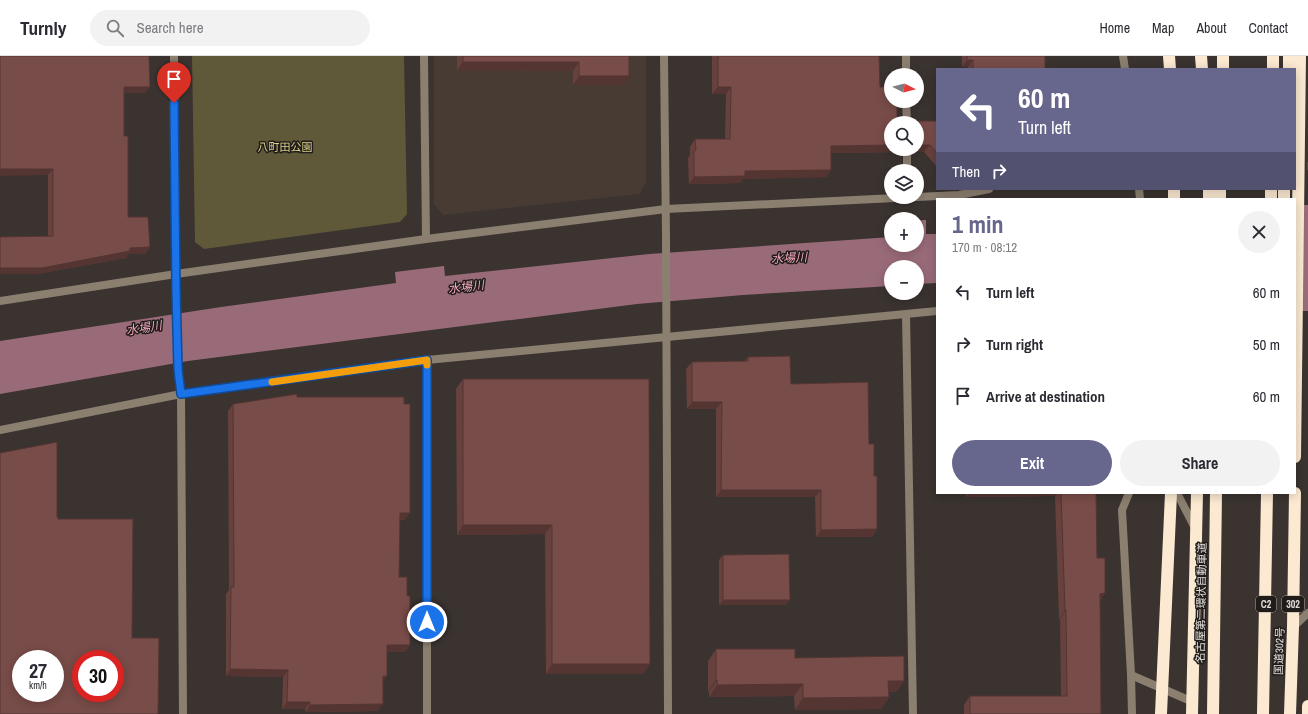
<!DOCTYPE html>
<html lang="en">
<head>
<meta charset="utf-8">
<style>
	:root { --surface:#fff; --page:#f2f2f3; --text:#2b2b33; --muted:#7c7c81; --line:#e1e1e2; --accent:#67668d }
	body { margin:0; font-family:"Archivo Narrow","Noto Sans JP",sans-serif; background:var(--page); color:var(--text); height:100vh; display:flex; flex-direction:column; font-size:15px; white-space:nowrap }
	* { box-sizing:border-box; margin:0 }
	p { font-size:13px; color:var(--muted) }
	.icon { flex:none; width:22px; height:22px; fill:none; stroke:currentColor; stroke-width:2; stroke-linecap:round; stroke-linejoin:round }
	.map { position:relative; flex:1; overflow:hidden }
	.details { position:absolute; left:936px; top:142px; width:360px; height:296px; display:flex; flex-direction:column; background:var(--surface); border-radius:0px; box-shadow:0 2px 10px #0003 }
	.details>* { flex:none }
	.top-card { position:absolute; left:936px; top:12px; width:360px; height:122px; border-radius:0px; box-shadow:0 2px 10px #0003; background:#67668d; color:#fff; overflow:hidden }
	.needle { width:26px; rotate:96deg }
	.tools { position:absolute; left:884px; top:12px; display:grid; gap:8px }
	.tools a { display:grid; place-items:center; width:40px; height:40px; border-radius:50%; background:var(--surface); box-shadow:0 2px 10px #0003; font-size:20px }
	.speed { position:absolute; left:12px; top:594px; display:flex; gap:8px; font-size:20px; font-weight:700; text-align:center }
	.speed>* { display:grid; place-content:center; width:52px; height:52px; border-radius:50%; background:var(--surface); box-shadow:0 2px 10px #0003; line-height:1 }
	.speed small { font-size:10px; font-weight:400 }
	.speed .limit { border:6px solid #d22; background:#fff; color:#111 }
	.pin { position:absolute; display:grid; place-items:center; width:34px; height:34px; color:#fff; margin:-41px -17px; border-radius:50% 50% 50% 0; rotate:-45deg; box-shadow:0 0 4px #0007 }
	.pin .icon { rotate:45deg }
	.me { position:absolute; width:44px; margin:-22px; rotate:0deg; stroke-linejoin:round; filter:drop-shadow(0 0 3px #0008) }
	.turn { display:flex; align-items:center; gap:14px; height:84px; padding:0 16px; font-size:18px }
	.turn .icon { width:52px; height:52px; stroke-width:2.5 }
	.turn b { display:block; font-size:28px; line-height:34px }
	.then { display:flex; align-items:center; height:38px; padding:0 16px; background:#0003; gap:8px; font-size:15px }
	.round { display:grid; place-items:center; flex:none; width:42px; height:42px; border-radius:21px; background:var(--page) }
	.summary { display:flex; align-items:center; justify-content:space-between; height:68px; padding:0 16px }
	h1 { font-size:24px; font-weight:800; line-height:30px; color:var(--accent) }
	.action { display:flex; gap:8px; margin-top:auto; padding:8px 16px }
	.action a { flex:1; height:46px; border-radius:24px; background:var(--accent); color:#fff; font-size:16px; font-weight:800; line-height:46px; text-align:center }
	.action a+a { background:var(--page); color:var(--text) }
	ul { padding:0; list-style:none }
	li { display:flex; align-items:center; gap:12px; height:52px; padding:0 16px }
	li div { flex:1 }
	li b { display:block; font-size:15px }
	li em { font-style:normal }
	header { display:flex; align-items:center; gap:24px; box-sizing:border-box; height:56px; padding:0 20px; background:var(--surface); border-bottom:1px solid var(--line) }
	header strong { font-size:19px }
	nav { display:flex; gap:22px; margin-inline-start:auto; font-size:14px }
	.search { width:280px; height:36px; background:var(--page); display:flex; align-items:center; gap:10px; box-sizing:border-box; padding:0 14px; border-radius:22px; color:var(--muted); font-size:15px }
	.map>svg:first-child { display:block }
	.built { fill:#483b34 }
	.green { fill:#5f593a }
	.water { fill:#996b78 }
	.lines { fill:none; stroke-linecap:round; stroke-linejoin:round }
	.street-tunnel { stroke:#534d4a; stroke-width:8; stroke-dasharray:8 4; stroke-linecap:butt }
	.street { stroke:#8b7f70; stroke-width:8 }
	.highway { stroke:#fbe9d1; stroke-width:12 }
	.wall { fill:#67413e }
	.shaded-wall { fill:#543532 }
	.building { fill:#784c48; stroke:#543532; fill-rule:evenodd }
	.route-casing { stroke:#114b97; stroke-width:10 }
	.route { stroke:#1a73e8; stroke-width:7 }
	.slow { stroke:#f59e0b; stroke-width:7 }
	.labels { text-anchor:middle; stroke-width:3; stroke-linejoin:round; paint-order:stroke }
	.shield { fill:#1f1c1a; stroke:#a8a4a1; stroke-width:1 }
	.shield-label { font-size:10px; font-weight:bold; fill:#e2dedb }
	.park-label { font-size:11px; fill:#dbcf89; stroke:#1f1c1a }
	.street-label { font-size:11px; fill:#e2dedb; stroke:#1f1c1a }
	.water-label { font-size:12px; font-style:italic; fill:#f3a8be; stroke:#1f1c1a }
</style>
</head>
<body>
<header>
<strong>Turnly</strong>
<div class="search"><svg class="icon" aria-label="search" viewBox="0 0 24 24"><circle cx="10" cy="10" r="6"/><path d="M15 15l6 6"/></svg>Search here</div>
<nav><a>Home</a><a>Map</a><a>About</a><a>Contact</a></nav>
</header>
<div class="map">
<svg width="1308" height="658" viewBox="0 0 1308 658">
	<rect width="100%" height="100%" fill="#3a3330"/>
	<path class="built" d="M 434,0 L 646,0 L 646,126 L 640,138 L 443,159 L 434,148 Z"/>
	<path class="green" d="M 192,0 L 404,0 L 407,158 L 400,166 L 204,193 L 195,186 Z"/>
	<g class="water">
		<rect x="1295" y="149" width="13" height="106"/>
		<path d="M 924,164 L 926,164 L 926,178 L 937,178 L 937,227 L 917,228 L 917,211 L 891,211 L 891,230 L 743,239 L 637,248 L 188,305 L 0,338 L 0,285 L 221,251 L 396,227 L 395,216 L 444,210 L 445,220 L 649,198 L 891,181 L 891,189 L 917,189 L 917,165 Z"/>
	</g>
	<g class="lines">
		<path class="street-tunnel" d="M 1295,110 L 1308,110"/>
		<g class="street">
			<path d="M 174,0 L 176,234 L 178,313 L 181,338 L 183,658"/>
			<path d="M 424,0 L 426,183"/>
			<path d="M 664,0 L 666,180 L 668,658"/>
			<path d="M 906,0 L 906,19"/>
			<path d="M 1123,0 L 1125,13"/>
			<path d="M 906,45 L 907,67"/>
			<path d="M 907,93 L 907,115"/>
			<path d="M 1139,133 L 1140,143"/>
			<path d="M 917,141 L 959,139 L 989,133"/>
			<path d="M 0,245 L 176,218 L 426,183 L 666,153 L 916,141"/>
			<path d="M 906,258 L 913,658"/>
			<path d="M 427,304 L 427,658"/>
			<path d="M 0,374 L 181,338 L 427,304 L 937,255"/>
			<path d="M 1129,437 L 1122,454 L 1131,619 L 1193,646"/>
			<path d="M 1177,437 L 1195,472"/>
			<path d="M 1293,571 L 1308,557"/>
			<path d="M 1131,619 L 1132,658"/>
		</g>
		<g class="highway">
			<path d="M 1169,0 L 1170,13"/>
			<path d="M 1201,0 L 1202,13"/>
			<path d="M 1223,13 L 1223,0"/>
			<path d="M 1273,13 L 1273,0"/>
			<path d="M 1289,13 L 1289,0"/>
			<path d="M 1174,133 L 1174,143"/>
			<path d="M 1209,133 L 1209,143"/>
			<path d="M 1220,143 L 1220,133"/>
			<path d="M 1271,143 L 1271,133"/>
			<path d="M 1284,143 L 1284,133"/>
			<path d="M 1295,401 L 1300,0"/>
			<path d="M 1161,658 L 1171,437"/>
			<path d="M 1192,658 L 1197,437"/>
			<path d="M 1213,658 L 1216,437"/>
			<path d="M 1263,658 L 1267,437"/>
			<path d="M 1290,658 L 1293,571 L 1295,437"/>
			<path d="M 1308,658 L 1308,650"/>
		</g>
	</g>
	<g class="wall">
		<path d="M 0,0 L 150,31 L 145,37 L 124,37 L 124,80 L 128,161 L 150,191 L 145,198 L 128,198 L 126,202 L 37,218 L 48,180 L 48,119 Z"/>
		<path d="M 457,0 L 629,0 L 629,20 L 623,29 L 573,29 L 573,15 L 457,14 Z"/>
		<path d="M 712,0 L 879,0 L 880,31 L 897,65 L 937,65 L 937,111 L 924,96 L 912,96 L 912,93 L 917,93 L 917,67 L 891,93 L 904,93 L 902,96 L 831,97 L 831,114 L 826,121 L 743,123 L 740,127 L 689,128 L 688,102 L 690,99 L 690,91 L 695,83 L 725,83 L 726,38 L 712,38 Z"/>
		<path d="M 962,0 L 1045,0 L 1045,12 L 1054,13 L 968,13 L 968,11 L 962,11 Z"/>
		<path d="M 748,301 L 791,328 L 869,388 L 874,420 L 877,473 L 872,481 L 816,481 L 815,441 L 716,441 L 716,353 L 687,353 L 686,313 L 692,306 L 745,305 Z"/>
		<path d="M 463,323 L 650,608 L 643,618 L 546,618 L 545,478 L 457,479 L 456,333 Z"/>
		<path d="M 297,341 L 405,464 L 400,464 L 399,521 L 407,540 L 410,589 L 405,596 L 387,596 L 378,655 L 306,656 L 305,653 L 282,653 L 283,621 L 226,620 L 226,538 L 229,534 L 228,355 L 233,348 Z"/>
		<path d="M 966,437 L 1096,437 L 1097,502 L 1105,537 L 1100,545 L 1101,658 L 964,658 L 964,649 L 970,640 L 1061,640 L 1060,563 L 1059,563 L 1055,440 L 966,441 Z"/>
		<path d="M 723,499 L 786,549 L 719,549 L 719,504 Z"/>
		<path d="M 716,593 L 795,602 L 904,625 L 896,636 L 889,636 L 889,641 L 881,653 L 795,654 L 794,640 L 709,641 L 709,636 L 708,636 L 708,605 Z"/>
	</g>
	<g class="shaded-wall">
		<path d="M 967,4 L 973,4 L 968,11 L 962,11 Z"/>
		<path d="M 463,6 L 579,6 L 573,15 L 457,14 Z"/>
		<path d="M 579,20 L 629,20 L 623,29 L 573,29 Z"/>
		<path d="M 124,31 L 150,31 L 145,37 L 119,37 Z"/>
		<path d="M 718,31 L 731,31 L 726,38 L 712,38 Z"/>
		<path d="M 891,89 L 891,93 L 904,93 L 902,96 L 826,97 L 831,90 Z"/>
		<path d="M 918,89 L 930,89 L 924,96 L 912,96 L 915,93 L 917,93 L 917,90 Z"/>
		<path d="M 0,113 L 53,113 L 48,119 L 0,120 Z"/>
		<path d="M 831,114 L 826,121 L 743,123 L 740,127 L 689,128 L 694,121 L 745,115 Z"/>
		<path d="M 150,191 L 145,198 L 128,198 L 126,202 L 37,218 L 0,218 L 0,212 L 130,192 Z"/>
		<path d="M 692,346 L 722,346 L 716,353 L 687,353 Z"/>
		<path d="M 721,434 L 821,434 L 815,441 L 716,441 Z"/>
		<path d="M 969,437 L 1057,437 L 1055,440 L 966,441 Z"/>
		<path d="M 400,457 L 410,457 L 405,464 L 395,464 Z"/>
		<path d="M 463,469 L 552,469 L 545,478 L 457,479 Z"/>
		<path d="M 877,473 L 872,481 L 816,481 L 821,474 Z"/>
		<path d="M 1105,537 L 1099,546 L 1100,538 Z"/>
		<path d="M 723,544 L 790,544 L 786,549 L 719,549 Z"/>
		<path d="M 1065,554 L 1066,554 L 1060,563 L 1059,563 Z"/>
		<path d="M 387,589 L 410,589 L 405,596 L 382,596 Z"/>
		<path d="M 552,608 L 650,608 L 643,618 L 546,618 Z"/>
		<path d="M 230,613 L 288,614 L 283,621 L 226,620 Z"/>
		<path d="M 383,620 L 387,620 L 382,627 Z"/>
		<path d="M 716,624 L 717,624 L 709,636 L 708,636 Z"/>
		<path d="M 888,625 L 904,625 L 896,636 L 880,636 Z"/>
		<path d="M 803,628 L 794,640 L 709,641 L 717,629 Z"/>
		<path d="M 889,641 L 881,653 L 795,654 L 803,642 Z"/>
		<path d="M 287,646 L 310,646 L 305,653 L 282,653 Z"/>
		<path d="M 383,648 L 378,655 L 306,656 L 310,649 Z"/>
	</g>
	<g class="building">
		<path d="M 0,0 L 149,0 L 150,31 L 124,31 L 124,80 L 128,80 L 128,161 L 148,161 L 150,191 L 130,192 L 130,195 L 42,212 L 0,212 L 0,181 L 53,180 L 53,113 L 0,113 Z"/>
		<path d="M 463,0 L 629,0 L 629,20 L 579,20 L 579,6 L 463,6 Z"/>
		<path d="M 718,0 L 879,0 L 880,31 L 891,31 L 891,45 L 897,45 L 897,65 L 937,65 L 937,97 L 930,89 L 918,89 L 917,83 L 917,67 L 891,67 L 891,89 L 831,90 L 831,114 L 745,115 L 745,120 L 694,121 L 694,95 L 696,94 L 695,83 L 730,83 L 731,31 L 718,31 Z"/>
		<path d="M 967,0 L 1045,0 L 1045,12 L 1054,12 L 1054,13 L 973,13 L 973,4 L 967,4 Z"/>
		<path d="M 790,300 L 791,328 L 868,326 L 869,388 L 874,388 L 874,420 L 877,420 L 877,473 L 821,474 L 821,434 L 721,434 L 722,346 L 692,346 L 692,306 L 748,305 L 748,301 Z"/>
		<path d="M 463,323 L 649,323 L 650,608 L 552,608 L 552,469 L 463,469 Z"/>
		<path d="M 297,338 L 297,341 L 404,341 L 404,348 L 410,348 L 410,457 L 400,457 L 399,521 L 407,521 L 407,540 L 410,540 L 410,589 L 387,589 L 387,620 L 383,620 L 383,648 L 310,649 L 310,646 L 287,646 L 288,614 L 230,613 L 231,531 L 234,531 L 233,348 Z"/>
		<path d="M 57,386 L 57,461 L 58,461 L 58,463 L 133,463 L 132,582 L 159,582 L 158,658 L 0,658 L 0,397 ZM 21,603 L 55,603 L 55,637 L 21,637 ZM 81,603 L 115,603 L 115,637 L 81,637 Z"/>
		<path d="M 1061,437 L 1096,437 L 1097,502 L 1105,502 L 1105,537 L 1100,538 L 1101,658 L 970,658 L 970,640 L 1067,640 L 1066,554 L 1065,554 Z"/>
		<path d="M 789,498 L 790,544 L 723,544 L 723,499 Z"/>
		<path d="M 716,593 L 795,593 L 795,602 L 904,600 L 904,625 L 888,625 L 889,641 L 803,642 L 803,628 L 717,629 L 717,624 L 716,624 Z"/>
	</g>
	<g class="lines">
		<g class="route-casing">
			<path id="route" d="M 174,47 L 176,234 L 178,313 L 181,338 L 427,304 L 427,566"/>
		</g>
		<use href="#route" class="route"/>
		<path class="slow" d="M 272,326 L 427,304 L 427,309"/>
	</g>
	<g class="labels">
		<g class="shield">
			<rect x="1256" y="540" width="20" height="16" rx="3"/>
			<rect x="1282" y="540" width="22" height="16" rx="3"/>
		</g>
		<g class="shield-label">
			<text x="1266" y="552">C2</text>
			<text x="1293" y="552">302</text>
		</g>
		<g class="park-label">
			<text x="285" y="95">八町田公園</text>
		</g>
		<g class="street-label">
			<text transform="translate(1201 547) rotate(-89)" y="4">名古屋第二環状自動車道</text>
			<text transform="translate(1279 595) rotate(-88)" y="4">国道302号</text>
		</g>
		<g class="water-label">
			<text transform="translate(789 202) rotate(-3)" y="4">水場川</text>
			<text transform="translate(466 231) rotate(-7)" y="4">水場川</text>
			<text transform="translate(144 272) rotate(-9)" y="4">水場川</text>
		</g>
	</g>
</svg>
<div class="tools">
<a><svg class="needle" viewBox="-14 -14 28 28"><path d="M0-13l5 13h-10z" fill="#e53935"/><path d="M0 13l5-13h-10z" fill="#7c7c81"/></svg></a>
<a><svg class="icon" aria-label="search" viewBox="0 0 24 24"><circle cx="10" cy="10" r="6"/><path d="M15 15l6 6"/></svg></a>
<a><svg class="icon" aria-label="layers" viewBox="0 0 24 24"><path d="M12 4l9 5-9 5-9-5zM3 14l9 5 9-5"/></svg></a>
<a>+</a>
<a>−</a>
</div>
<div class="speed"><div>27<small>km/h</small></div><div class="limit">30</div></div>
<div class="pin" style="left:174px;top:47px;background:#d93025"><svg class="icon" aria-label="arrive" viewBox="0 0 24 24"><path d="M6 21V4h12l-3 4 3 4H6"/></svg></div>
<svg class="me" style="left:427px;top:566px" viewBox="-20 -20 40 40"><circle r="17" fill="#1a73e8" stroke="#fff" stroke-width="3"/><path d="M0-11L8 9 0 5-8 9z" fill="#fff"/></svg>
<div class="top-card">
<div class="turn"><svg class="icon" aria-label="left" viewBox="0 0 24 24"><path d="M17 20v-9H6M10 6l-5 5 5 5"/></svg><div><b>60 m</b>Turn left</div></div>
<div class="then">Then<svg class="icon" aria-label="right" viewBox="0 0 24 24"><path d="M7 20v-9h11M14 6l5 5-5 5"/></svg></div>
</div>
<section class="details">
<div class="summary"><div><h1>1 min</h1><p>170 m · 08:12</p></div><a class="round"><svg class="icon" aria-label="close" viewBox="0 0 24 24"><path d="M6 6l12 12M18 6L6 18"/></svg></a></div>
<ul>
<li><svg class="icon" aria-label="left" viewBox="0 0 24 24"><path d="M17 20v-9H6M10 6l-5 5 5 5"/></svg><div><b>Turn left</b></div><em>60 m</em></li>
<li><svg class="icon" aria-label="right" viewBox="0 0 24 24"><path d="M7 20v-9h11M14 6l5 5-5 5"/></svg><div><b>Turn right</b></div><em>50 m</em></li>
<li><svg class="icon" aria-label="arrive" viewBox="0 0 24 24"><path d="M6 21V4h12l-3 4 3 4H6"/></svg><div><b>Arrive at destination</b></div><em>60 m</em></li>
</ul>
<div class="action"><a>Exit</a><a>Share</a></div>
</section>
</div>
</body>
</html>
